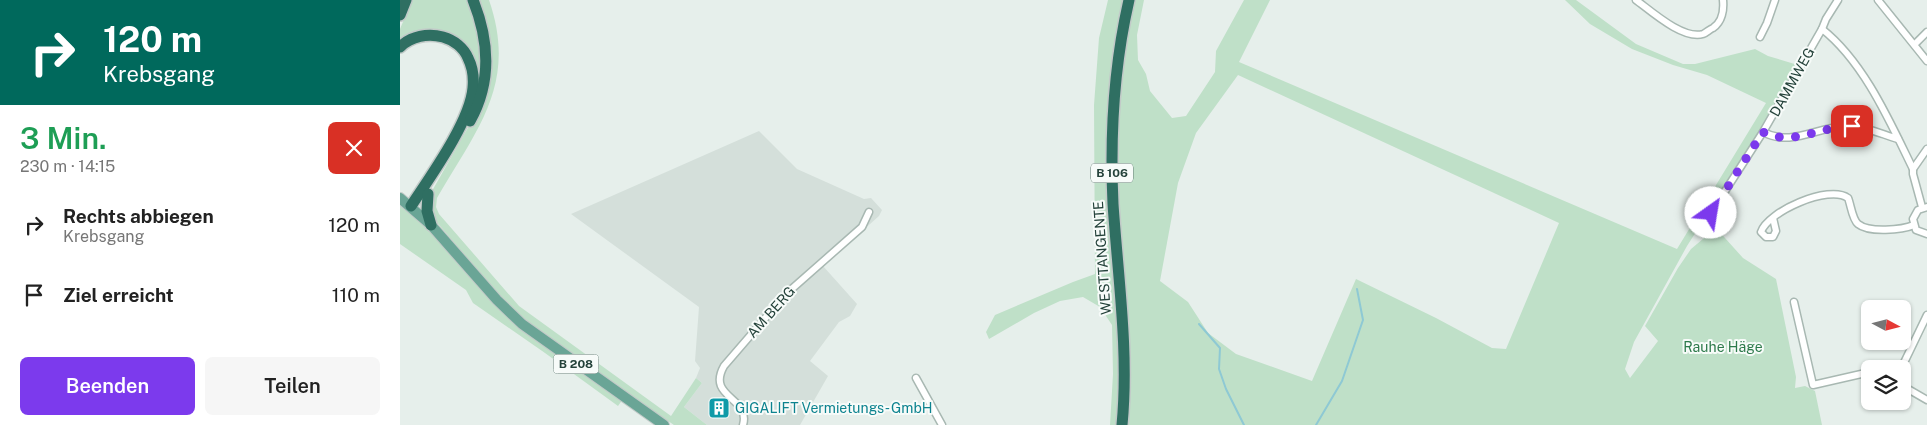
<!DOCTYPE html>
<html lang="de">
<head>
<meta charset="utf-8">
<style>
	:root { --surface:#fff; --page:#f6f6f6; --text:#222; --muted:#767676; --accent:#7c3aed }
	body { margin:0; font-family:"Public Sans",sans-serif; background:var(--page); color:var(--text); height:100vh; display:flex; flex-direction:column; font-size:19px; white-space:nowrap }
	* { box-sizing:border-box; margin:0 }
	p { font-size:16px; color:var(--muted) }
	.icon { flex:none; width:28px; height:28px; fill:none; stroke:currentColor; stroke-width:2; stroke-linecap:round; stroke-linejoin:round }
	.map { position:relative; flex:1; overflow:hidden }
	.details { display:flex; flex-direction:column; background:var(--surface); width:400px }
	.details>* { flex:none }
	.hud { background:#00695c; color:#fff; overflow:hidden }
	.needle { width:32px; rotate:97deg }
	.controls { position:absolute; left:1461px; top:300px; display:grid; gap:10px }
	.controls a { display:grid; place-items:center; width:50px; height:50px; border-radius:8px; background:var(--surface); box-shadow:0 1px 4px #0004; font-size:25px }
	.pin { position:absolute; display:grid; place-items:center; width:42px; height:42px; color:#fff; margin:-21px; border-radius:10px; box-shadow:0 2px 8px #0006 }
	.me { position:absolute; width:55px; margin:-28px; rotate:32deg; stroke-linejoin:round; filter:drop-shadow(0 0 4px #0008) }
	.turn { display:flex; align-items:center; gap:18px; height:105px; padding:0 20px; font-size:22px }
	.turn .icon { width:65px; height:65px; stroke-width:2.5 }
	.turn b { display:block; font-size:35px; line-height:42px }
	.round { display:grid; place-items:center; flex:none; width:52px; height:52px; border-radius:8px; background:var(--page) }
	.overview { display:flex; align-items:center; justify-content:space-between; height:85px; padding:0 20px }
	h1 { font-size:30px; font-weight:600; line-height:38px; color:#1e9e55 }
	.button { display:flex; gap:10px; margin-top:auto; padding:10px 20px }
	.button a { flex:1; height:58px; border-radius:8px; background:var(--accent); color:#fff; font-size:20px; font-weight:600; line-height:58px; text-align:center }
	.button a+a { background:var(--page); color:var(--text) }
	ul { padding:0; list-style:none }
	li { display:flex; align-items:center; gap:15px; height:70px; padding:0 20px }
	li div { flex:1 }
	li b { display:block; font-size:19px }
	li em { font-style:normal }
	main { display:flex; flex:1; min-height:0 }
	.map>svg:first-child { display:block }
	.built { fill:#d4dfda }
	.green { fill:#bfe0c8; fill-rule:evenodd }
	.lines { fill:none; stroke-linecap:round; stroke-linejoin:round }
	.stream { stroke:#8ec9d4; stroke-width:2 }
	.street-casing { stroke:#a8b8b2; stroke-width:9 }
	.primary-casing { stroke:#c2cac8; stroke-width:12 }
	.highway-casing { stroke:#c2cac8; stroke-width:14 }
	.street { stroke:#fff; stroke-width:6 }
	.primary { stroke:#6aa596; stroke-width:10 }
	.highway { stroke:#2f6f62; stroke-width:11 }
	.route { stroke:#7c3aed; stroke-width:9; stroke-dasharray:0 16.2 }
	.labels { text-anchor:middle; stroke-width:4; stroke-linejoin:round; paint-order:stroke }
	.shield { fill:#f7fbf9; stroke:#637a73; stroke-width:1 }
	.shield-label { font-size:12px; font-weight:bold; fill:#24423a }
	.street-label { font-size:14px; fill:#24423a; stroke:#f7fbf9 }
	.park-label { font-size:14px; fill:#2d7a4b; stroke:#f7fbf9 }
	.culture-label { font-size:14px; fill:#0d838f; stroke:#f7fbf9; text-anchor:start }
</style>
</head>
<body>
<main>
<section class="details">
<div class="hud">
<div class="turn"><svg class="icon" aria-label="right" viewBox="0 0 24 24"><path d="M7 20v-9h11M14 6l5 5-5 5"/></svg><div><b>120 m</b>Krebsgang</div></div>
</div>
<div class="overview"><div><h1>3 Min.</h1><p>230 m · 14:15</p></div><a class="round" style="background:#d93025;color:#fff"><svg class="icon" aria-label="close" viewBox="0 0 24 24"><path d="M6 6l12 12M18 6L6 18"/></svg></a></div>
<ul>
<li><svg class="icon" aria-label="right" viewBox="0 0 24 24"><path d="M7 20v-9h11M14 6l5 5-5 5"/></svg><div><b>Rechts abbiegen</b><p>Krebsgang</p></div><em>120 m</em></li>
<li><svg class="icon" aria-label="arrive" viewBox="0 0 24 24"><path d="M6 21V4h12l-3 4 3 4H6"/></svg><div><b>Ziel erreicht</b></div><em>110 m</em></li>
</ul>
<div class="button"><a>Beenden</a><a>Teilen</a></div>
</section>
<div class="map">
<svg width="1527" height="425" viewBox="0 0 1527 425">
	<rect width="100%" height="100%" fill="#e6efeb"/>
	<path class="built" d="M 359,131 L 397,169 L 464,199 L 471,198 L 482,210 L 479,216 L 423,266 L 457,304 L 450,316 L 439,322 L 410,361 L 428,376 L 400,425 L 307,425 L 284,407 L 302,383 L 296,378 L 300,368 L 295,361 L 299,307 L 171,214 Z"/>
	<g class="green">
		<path d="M 12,0 L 70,0 L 81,31 L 81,87 L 76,74 L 43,34 L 0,44 L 0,29 Z"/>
		<path d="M 76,0 L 89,0 C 118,84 77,129 37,198 L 36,207 L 39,214 L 119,306 L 271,416 L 296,378 L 302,383 L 284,407 L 307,425 L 274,425 L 148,339 L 117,314 L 93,289 L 30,214 L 32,191 L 70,124 L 84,93 Z"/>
		<path d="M 708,0 L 726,0 L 712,85 L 720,354 L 717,425 L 710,425 L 713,374 L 712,325 L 700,307 L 683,297 L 660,301 L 634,313 L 589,339 L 586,332 L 595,315 L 673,282 L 695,274 L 694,105 L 699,38 Z"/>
		<path d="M 729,0 L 744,0 L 737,35 L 738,60 L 746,74 L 750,91 L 772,118 L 786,116 L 815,72 L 816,51 L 844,0 L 870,0 L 839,62 L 1277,249 L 1366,103 L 1307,75 L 1273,65 L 1232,49 L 1190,24 L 1165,0 L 1176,0 L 1236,44 L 1283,64 L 1295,64 L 1355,49 L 1368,56 L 1398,65 L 1362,128 L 1287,246 L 1234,342 L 1225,369 L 1230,378 L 1258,341 L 1245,326 L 1278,268 L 1291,249 L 1316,228 L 1343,258 L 1376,279 L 1396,377 L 1395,388 L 1405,386 L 1415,391 L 1422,425 L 722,425 L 713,203 L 720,56 ZM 838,75 L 1159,223 L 1106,349 L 1092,348 L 1036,318 L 956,279 L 912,381 L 836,354 L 808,333 L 788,302 L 760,281 L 778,183 L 796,133 Z"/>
		<path d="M 0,204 L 37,237 L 84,288 L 223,399 L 218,406 L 145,353 L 73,303 L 66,290 L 0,244 Z"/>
	</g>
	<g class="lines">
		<g class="stream">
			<path d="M 799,324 L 820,348 L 819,369 L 826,389 L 844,425"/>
			<path d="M 916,425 L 942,381 L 963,320 L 957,289"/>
		</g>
		<g class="street-casing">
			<g id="street">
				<path d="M 1236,0 C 1251,11 1283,40 1303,34 C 1306,33 1310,29 1313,28 C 1322,22 1324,10 1323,0"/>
				<path d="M 1478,0 L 1527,61"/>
				<path d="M 1422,29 C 1464,62 1490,122 1513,169 L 1513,174 L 1522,207"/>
				<path d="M 1360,37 L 1367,23 L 1375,0"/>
				<path d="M 1515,44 L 1527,32"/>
				<path d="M 1363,132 C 1391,147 1417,127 1446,126 C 1464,126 1481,134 1498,139"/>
				<path d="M 1513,169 L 1527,149"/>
				<path d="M 1527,207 L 1518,210 L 1513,219 L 1516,230 L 1527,234"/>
				<path d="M 1311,213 L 1363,132 L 1422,29 L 1426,19 L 1438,0"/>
				<path d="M 1373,218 L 1376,231 L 1373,237 L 1366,237 L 1361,232 C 1367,212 1429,184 1448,198 C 1451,205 1452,219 1458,224 C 1469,233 1502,230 1514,225"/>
				<path d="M 1394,302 L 1413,385 L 1470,372"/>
				<path d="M 1501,369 L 1527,315"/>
				<path d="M 516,378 L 542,425"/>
				<path d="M 1502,380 L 1508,389 L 1527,400"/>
				<path d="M 343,425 C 351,397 306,398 324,366 L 386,294 L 462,227 L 469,212"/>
			</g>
		</g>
		<g class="primary-casing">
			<path id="primary" d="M 0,198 L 31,225 L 97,300 L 122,324 L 264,425"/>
		</g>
		<g class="highway-casing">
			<g id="highway">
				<path d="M 0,15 L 6,0"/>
				<path d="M 0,47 C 11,36 28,33 43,37 C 54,40 64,48 68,58 C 73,68 74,78 73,88 C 70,122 30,177 11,206"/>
				<path d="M 70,121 C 92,82 89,40 73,0"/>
				<path d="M 28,194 L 27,211 L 31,225"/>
				<path d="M 722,425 C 729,352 718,278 713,204 C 710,138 714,65 729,0"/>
			</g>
		</g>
		<use href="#street" class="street"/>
		<use href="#primary" class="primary"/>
		<use href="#highway" class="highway"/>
	</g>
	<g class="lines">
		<path class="route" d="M 1311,213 L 1363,132 C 1391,147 1422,126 1452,126"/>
	</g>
	<defs>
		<g id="building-square" transform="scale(1.125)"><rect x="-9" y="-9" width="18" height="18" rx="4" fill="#0f9aa8" stroke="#f7fbf9"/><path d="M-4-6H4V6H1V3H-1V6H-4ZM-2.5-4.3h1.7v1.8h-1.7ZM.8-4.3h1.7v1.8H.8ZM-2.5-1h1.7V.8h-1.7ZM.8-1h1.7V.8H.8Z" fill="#fff"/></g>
	</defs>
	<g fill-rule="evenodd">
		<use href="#building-square" x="319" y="408"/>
	</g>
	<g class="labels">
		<g class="shield">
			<rect x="691" y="163.5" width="42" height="19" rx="4"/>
			<rect x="153.5" y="354.5" width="45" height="19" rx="4"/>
		</g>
		<g class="shield-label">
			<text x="712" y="177">B 106</text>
			<text x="176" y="368">B 208</text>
		</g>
		<g class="street-label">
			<text transform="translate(1392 82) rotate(-61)" y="5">DAMMWEG</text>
			<text transform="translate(702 258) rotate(-94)" y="5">WESTTANGENTE</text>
			<text transform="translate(371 312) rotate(-48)" y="5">AM BERG</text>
		</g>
		<g class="park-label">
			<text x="1323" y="352">Rauhe Häge</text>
		</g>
		<g class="culture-label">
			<text x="335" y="413">GIGALIFT Vermietungs- GmbH</text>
		</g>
	</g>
</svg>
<div class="controls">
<a><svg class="needle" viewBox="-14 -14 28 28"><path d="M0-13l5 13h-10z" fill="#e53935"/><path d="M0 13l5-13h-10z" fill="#767676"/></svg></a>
<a><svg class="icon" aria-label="layers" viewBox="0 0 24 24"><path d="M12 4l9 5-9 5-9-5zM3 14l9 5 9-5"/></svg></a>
</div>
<div class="pin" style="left:1452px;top:126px;background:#d93025"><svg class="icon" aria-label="arrive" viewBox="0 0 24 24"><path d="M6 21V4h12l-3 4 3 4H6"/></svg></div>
<svg class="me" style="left:1311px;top:213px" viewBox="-20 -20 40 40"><circle r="19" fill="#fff"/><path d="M0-13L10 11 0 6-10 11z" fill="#7c3aed"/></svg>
</div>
</main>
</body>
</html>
